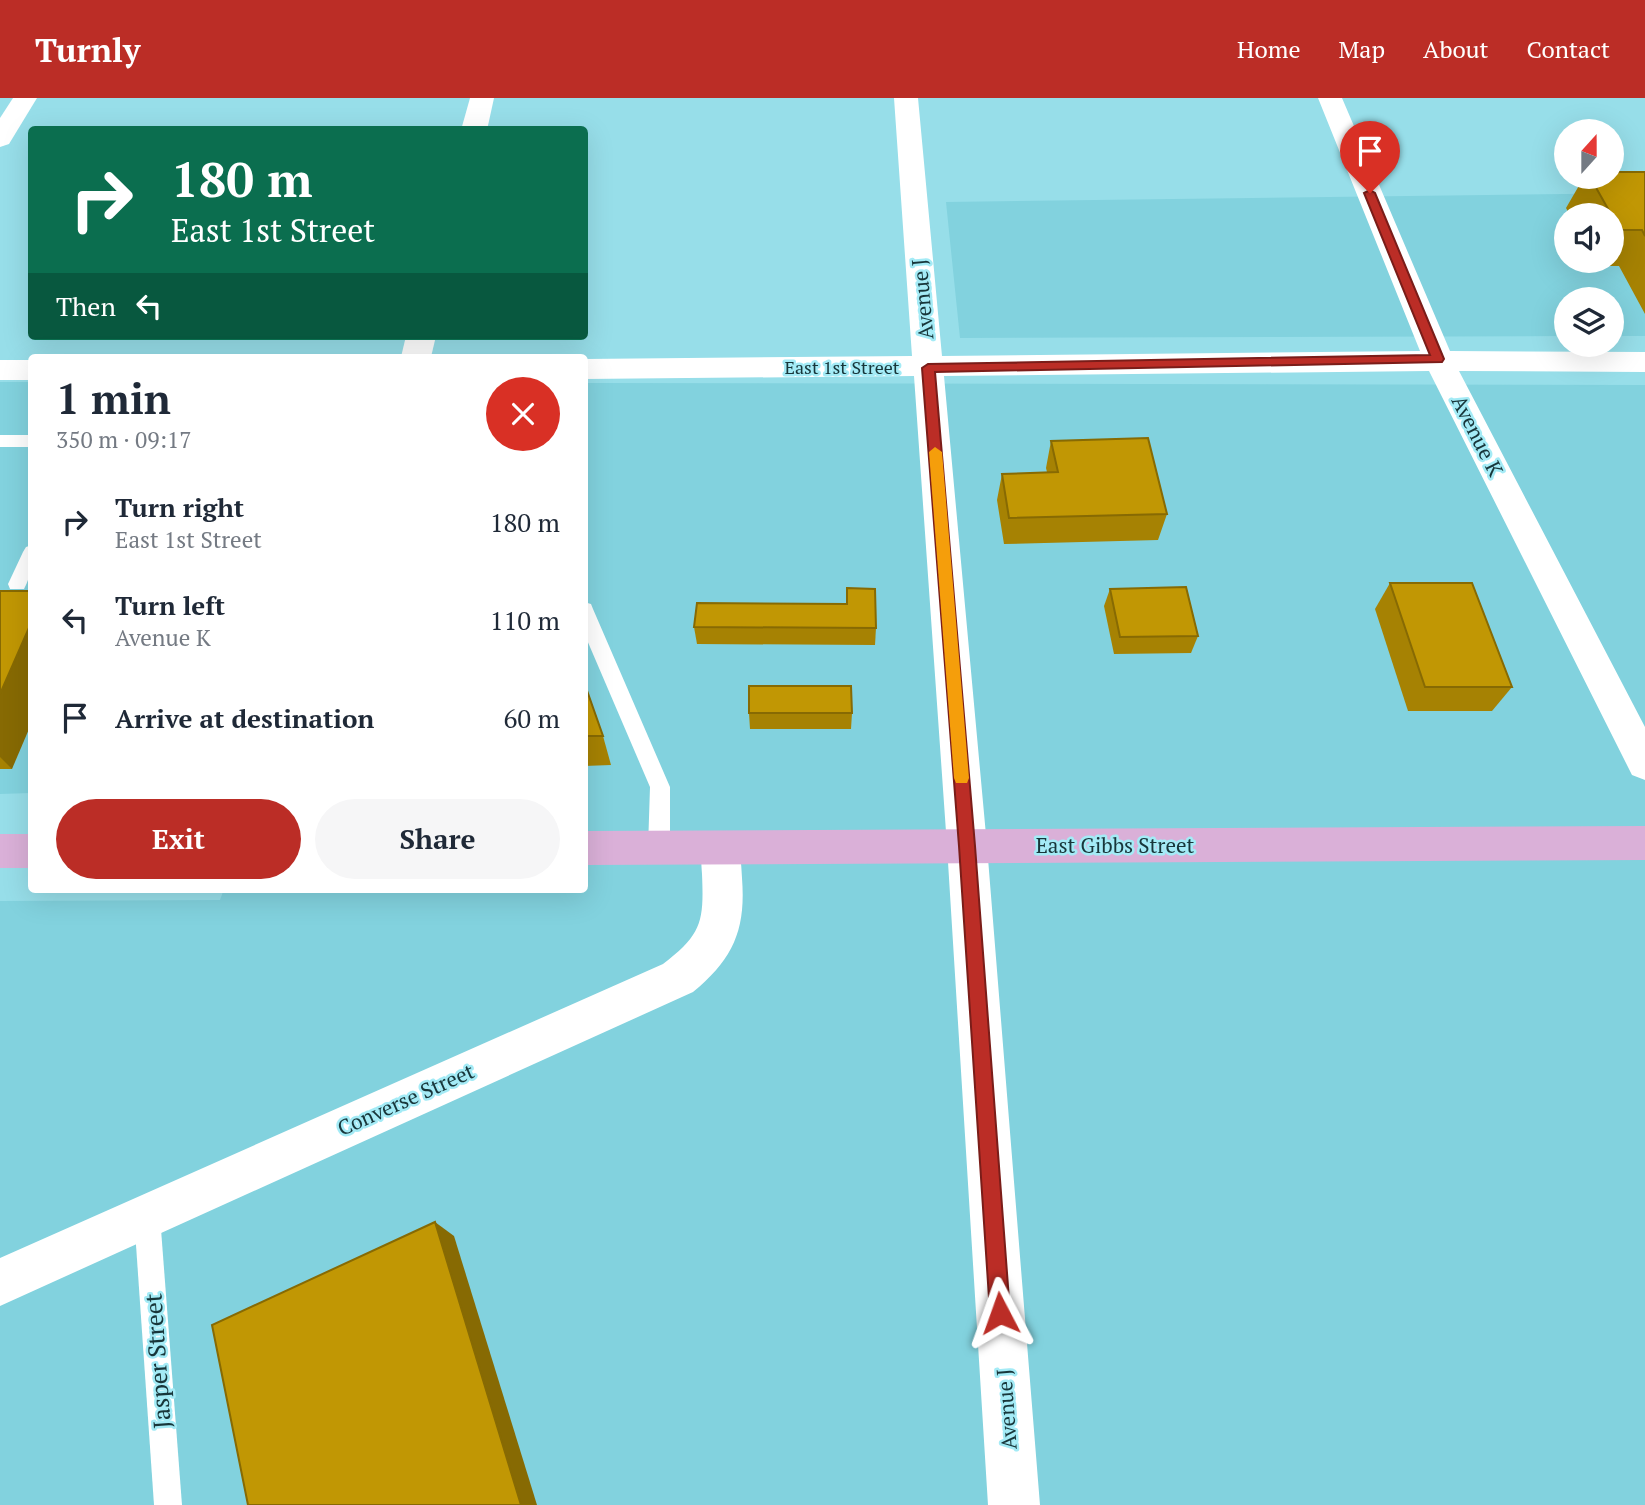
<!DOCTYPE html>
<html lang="en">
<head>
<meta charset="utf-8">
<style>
	:root { --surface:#fff; --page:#f6f6f7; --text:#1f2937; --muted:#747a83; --accent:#bb2d26 }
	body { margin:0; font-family:"PT Serif",serif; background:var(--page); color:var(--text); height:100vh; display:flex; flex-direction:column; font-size:26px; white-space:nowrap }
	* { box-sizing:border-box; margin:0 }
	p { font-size:23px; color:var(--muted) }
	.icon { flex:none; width:38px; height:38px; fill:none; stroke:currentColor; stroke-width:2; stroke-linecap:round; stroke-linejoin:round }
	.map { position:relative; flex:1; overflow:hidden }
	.panel { position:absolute; left:28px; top:256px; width:560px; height:539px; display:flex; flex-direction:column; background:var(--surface); border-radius:7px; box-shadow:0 7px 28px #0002 }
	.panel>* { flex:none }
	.hud { position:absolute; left:28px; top:28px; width:560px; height:214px; border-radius:7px; box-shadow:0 7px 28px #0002; background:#0b6e4f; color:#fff; overflow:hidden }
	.needle { width:46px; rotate:21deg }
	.buttons { position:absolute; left:1554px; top:21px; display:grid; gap:14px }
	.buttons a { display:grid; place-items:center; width:70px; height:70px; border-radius:50%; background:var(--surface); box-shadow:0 7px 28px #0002; font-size:35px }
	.pin { position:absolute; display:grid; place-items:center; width:60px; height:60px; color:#fff; margin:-72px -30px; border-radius:50% 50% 50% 0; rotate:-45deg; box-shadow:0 0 7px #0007 }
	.pin .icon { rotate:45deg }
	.me { position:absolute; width:77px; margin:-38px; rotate:356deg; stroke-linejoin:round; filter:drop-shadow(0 0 5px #0008) }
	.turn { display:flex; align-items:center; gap:24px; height:147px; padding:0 28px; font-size:32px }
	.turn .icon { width:91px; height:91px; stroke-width:2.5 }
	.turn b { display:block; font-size:49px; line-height:60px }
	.then { display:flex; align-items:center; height:66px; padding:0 28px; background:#0003; gap:14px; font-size:26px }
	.round { display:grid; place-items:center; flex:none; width:74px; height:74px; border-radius:37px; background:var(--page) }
	.headline { display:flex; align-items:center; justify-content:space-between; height:119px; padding:0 28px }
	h1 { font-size:42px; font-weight:700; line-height:52px }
	.primary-button { display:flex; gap:14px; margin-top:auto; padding:14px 28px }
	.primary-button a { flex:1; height:80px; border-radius:42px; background:var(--accent); color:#fff; font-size:28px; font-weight:700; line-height:80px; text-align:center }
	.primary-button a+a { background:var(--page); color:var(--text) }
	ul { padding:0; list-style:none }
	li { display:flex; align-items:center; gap:21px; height:98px; padding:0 28px }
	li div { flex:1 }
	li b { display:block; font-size:26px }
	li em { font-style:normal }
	header { display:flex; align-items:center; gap:42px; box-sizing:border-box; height:98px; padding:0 35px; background:var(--accent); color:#fff }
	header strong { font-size:33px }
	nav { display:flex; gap:38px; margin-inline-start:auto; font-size:24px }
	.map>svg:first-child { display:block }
	.built { fill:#82d2de; fill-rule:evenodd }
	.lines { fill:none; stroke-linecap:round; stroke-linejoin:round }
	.service { fill:#fff; fill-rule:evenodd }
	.minor { fill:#fff; fill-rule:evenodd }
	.trunk { fill:#dab0d8; fill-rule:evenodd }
	.wall { fill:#a68203 }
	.shaded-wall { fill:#876a03 }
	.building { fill:#c19704; stroke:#876a03; stroke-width:2 }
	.route { fill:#bb2d26; stroke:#7a1d19; stroke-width:2 }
	.slow { fill:#f59e0b }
	.labels { text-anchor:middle; stroke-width:5; stroke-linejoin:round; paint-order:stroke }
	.far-street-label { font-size:18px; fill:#18363a; stroke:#a4ebf6 }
	.street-label { font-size:21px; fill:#18363a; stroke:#a4ebf6 }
	.near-street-label { font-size:24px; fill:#18363a; stroke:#a4ebf6 }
</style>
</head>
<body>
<header>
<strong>Turnly</strong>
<nav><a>Home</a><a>Map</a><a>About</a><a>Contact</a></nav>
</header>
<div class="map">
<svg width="1645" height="1407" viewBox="0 0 1645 1407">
	<rect width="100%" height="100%" fill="#97dee9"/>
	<g class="built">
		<path d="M 1645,95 L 1645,238 L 1612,238 L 1612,201 L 1566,201 L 1566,238 L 960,240 L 946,104 ZM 1566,117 L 1612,117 L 1612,163 L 1566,163 Z"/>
		<path d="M 0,284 L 31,284 L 31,695 L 0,696 Z"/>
		<path d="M 585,285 L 1645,287 L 1645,1407 L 0,1407 L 0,803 L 220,802 L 224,791 L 584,791 Z"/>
	</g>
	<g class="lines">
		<g class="service">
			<rect x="0" y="337" width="32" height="12"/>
			<path d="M 32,447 C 32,464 32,476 24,491 L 10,491 L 8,486 L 23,454 L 26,449 Z"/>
			<path d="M 584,504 L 591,506 L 593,511 L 670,689 L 670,750 L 667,757 L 659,759 L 651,757 L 648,750 L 650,689 L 584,535 Z"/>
			<path d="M 147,1105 L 156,1109 L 160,1118 L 182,1407 L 154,1407 L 134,1118 L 138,1109 Z"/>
		</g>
		<g class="minor">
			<path d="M 13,0 L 37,0 L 9,46 L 0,49 L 0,20 Z"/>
			<path d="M 470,0 L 494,0 L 487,32 L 461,32 Z"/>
			<path d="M 894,0 L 918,0 L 942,258 L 1420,253 L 1318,0 L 1342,0 L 1450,253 L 1645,254 L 1645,274 L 1459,273 L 1645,629 L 1645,682 L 1632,677 L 1429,273 L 944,278 L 987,748 L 1040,1407 L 988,1407 L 947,748 L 914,278 L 584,281 L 584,261 L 912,258 Z"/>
			<path d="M 406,238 L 436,238 L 431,259 L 401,259 Z"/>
			<rect x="0" y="262" width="32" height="20"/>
			<path d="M 720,733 L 734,738 C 741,752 741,765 742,780 C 746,832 733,861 693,894 L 0,1208 L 0,1160 L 663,866 C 702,836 704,824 702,776 C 701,761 700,751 706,738 Z"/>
		</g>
		<g class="trunk">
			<path d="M 1645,728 L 1645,762 L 584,767 L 584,733 Z"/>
			<rect x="0" y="736" width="32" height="34"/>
		</g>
	</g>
	<g class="wall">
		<path d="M 1645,74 L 1645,216 L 1619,168 L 1598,168 L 1595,163 L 1612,163 L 1612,117 L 1570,117 L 1566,110 L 1584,79 L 1612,79 Z"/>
		<path d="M 1051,343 L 1167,416 L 1158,442 L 1004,446 L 997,402 L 1002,376 L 1047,374 L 1046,370 Z"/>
		<path d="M 1390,485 L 1512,589 L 1492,613 L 1408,613 L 1375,511 Z"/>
		<path d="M 1110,491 L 1198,538 L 1191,555 L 1114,556 L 1104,508 Z"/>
		<path d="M 0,493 L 12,671 L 0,671 Z"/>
		<path d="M 694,529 L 876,530 L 875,547 L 697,546 Z"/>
		<path d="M 584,584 L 603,638 L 611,667 L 584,668 Z"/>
		<path d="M 749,615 L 852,615 L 851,631 L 750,631 Z"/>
	</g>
	<g class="shaded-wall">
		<path d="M 32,523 L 32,624 L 12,671 L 0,659 L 0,596 Z"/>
		<path d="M 435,1124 L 454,1138 L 537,1407 L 521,1407 Z"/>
	</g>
	<g class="building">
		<path d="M 1612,74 L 1645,74 L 1645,138 L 1642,132 L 1620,132 L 1590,79 L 1612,79 Z"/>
		<path d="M 1148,340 L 1167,416 L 1009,420 L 1002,376 L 1058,374 L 1051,343 Z"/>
		<path d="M 1390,485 L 1472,485 L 1512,589 L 1425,589 Z"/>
		<path d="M 1186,489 L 1198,538 L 1120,539 L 1110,491 Z"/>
		<path d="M 847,490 L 875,491 L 876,530 L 694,529 L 697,505 L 847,506 Z"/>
		<path d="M 0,493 L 32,493 L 32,523 L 0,596 Z"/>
		<path d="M 584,584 L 603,638 L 584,638 Z"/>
		<path d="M 749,588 L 851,588 L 852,615 L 749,615 Z"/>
		<path d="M 435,1124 L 521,1407 L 248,1407 L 212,1227 Z"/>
	</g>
	<path class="route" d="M 1370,92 L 1375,95 L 1444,261 L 1442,264 L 935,274 L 975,748 L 1010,1215 L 1008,1222 L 1000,1225 L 993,1222 L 990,1215 L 959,748 L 922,270 L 928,266 L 1430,257 L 1364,95 Z"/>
	<path class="slow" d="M 935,349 L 942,354 L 969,680 L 967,685 L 956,685 L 954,680 L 929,354 Z"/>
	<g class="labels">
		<g class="far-street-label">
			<text x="842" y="276">East 1st Street</text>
		</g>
		<g class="street-label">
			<text transform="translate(923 201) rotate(-95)" y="7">Avenue J</text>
			<text transform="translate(1477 338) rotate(63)" y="7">Avenue K</text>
			<text x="1115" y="755">East Gibbs Street</text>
			<text transform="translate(406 1002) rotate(-24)" y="7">Converse Street</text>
			<text transform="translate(1007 1311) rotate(-94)" y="7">Avenue J</text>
		</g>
		<g class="near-street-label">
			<text transform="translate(158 1263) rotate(-94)" y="8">Jasper Street</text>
		</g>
	</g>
</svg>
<div class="buttons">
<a><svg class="needle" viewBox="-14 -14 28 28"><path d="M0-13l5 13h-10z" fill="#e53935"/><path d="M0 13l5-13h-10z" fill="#747a83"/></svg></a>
<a><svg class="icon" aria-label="sound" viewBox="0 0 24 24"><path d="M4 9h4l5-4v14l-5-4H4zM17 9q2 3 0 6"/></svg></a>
<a><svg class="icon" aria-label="layers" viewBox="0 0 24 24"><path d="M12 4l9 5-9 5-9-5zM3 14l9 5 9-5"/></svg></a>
</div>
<div class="pin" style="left:1370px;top:95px;background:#d93025"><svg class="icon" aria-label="arrive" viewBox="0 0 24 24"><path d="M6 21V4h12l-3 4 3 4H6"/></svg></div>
<svg class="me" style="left:1000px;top:1215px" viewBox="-20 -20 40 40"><path d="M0-17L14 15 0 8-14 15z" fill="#bb2d26" stroke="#fff" stroke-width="4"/></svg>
<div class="hud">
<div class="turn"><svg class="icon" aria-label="right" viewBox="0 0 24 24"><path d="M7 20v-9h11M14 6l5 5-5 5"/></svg><div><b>180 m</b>East 1st Street</div></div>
<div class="then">Then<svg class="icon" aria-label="left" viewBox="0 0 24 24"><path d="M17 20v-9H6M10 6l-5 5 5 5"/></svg></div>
</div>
<section class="panel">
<div class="headline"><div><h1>1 min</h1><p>350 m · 09:17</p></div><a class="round" style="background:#d93025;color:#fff"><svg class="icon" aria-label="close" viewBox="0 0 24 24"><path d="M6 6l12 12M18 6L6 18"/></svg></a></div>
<ul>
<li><svg class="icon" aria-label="right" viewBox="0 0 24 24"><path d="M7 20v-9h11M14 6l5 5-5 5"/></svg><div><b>Turn right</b><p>East 1st Street</p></div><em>180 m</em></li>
<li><svg class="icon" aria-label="left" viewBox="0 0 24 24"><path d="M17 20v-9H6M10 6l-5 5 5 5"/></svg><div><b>Turn left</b><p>Avenue K</p></div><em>110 m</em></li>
<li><svg class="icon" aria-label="arrive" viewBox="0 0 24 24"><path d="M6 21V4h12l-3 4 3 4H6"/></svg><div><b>Arrive at destination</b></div><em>60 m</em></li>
</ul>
<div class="primary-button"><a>Exit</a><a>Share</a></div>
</section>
</div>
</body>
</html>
